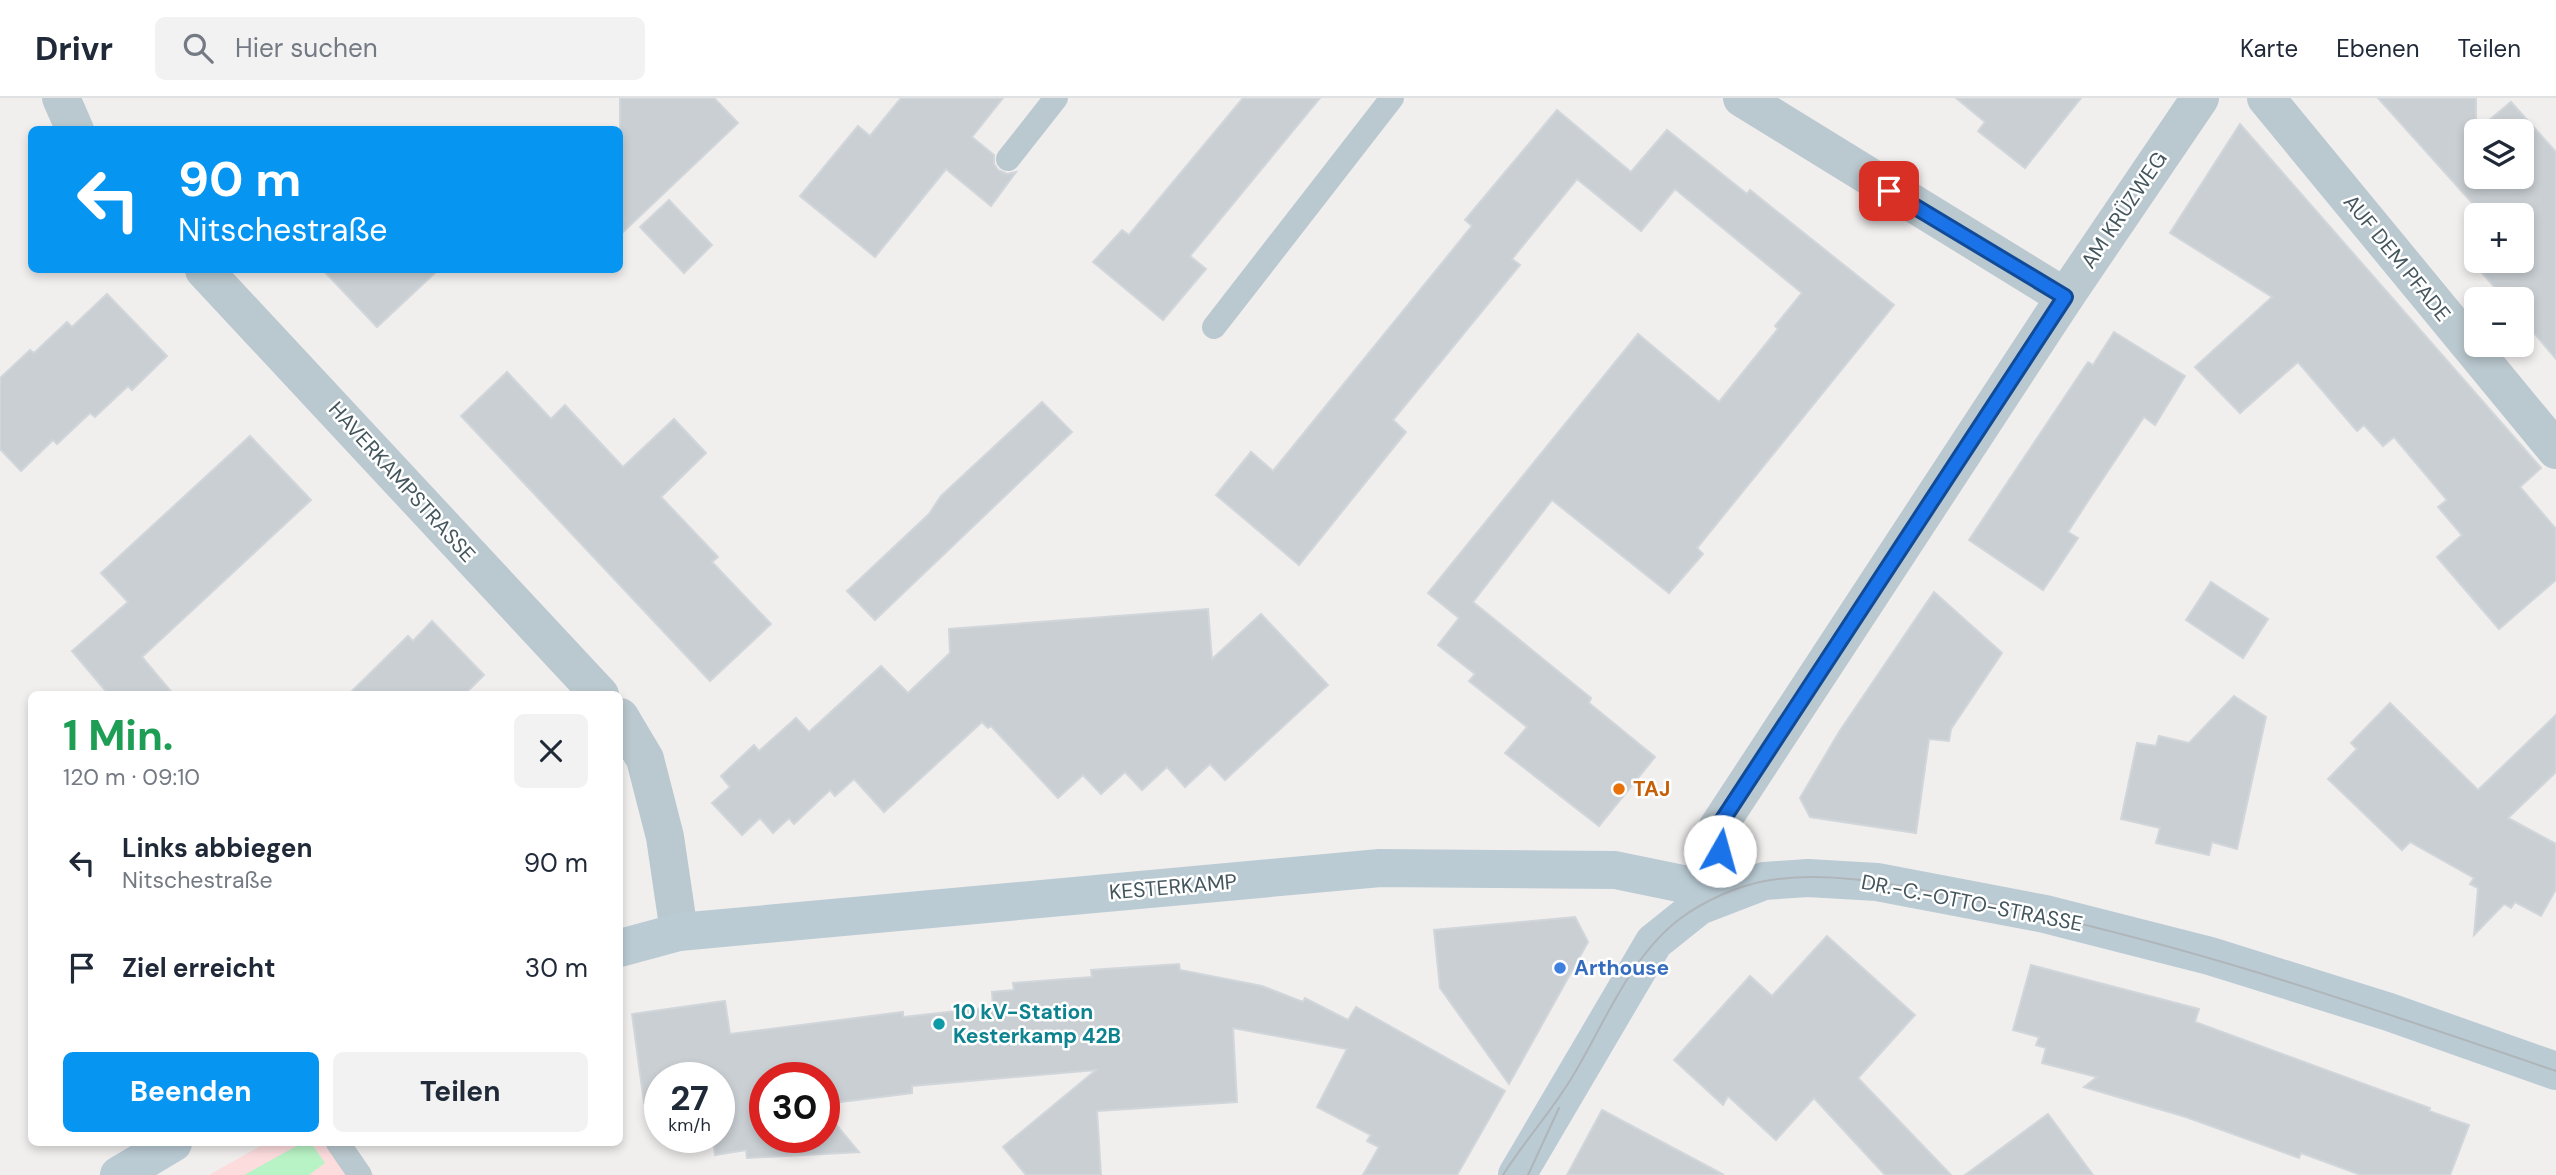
<!DOCTYPE html>
<html lang="de">
<head>
<meta charset="utf-8">
<style>
	:root { --surface:#fff; --page:#f2f2f3; --text:#1f2937; --muted:#747a83; --line:#e0e1e3; --accent:#0795f2 }
	body { margin:0; font-family:"DM Sans",sans-serif; background:var(--page); color:var(--text); height:100vh; display:flex; flex-direction:column; font-size:26px; white-space:nowrap }
	* { box-sizing:border-box; margin:0 }
	p { font-size:23px; color:var(--muted) }
	.icon { flex:none; width:38px; height:38px; fill:none; stroke:currentColor; stroke-width:2; stroke-linecap:round; stroke-linejoin:round }
	.map { position:relative; flex:1; overflow:hidden }
	.panel { position:absolute; left:28px; top:593px; width:595px; height:455px; display:flex; flex-direction:column; background:var(--surface); border-radius:10px; box-shadow:0 4px 10px #0003 }
	.panel>* { flex:none }
	.top-card { position:absolute; left:28px; top:28px; width:595px; height:147px; border-radius:10px; box-shadow:0 4px 10px #0003; background:#0795f2; color:#fff; overflow:hidden }
	.buttons { position:absolute; left:2464px; top:21px; display:grid; gap:14px }
	.buttons a { display:grid; place-items:center; width:70px; height:70px; border-radius:10px; background:var(--surface); box-shadow:0 4px 10px #0003; font-size:35px }
	.speed { position:absolute; left:644px; top:964px; display:flex; gap:14px; font-size:35px; font-weight:700; text-align:center }
	.speed>* { display:grid; place-content:center; width:91px; height:91px; border-radius:50%; background:var(--surface); box-shadow:0 4px 10px #0003; line-height:1 }
	.speed small { font-size:18px; font-weight:400 }
	.speed .limit { border:10px solid #d22; background:#fff; color:#111 }
	.pin { position:absolute; display:grid; place-items:center; width:60px; height:60px; color:#fff; margin:-30px; border-radius:14px; box-shadow:0 4px 10px #0006 }
	.me { position:absolute; width:77px; margin:-38px; rotate:7deg; stroke-linejoin:round; filter:drop-shadow(0 0 5px #0008) }
	.turn { display:flex; align-items:center; gap:24px; height:147px; padding:0 35px; font-size:32px }
	.turn .icon { width:91px; height:91px; stroke-width:2.5 }
	.turn b { display:block; font-size:49px; line-height:60px }
	.round { display:grid; place-items:center; flex:none; width:74px; height:74px; border-radius:10px; background:var(--page) }
	.head { display:flex; align-items:center; justify-content:space-between; height:119px; padding:0 35px }
	h1 { font-size:42px; font-weight:700; line-height:52px; color:#1e9e55 }
	.primary-button { display:flex; gap:14px; margin-top:auto; padding:14px 35px }
	.primary-button a { flex:1; height:80px; border-radius:10px; background:var(--accent); color:#fff; font-size:28px; font-weight:700; line-height:80px; text-align:center }
	.primary-button a+a { background:var(--page); color:var(--text) }
	ul { padding:0; list-style:none }
	li { display:flex; align-items:center; gap:21px; height:105px; padding:0 35px }
	li div { flex:1 }
	li b { display:block; font-size:26px }
	li em { font-style:normal }
	header { display:flex; align-items:center; gap:42px; box-sizing:border-box; height:98px; padding:0 35px; background:var(--surface); border-bottom:2px solid var(--line) }
	header strong { font-size:33px }
	nav { display:flex; gap:38px; margin-inline-start:auto; font-size:24px }
	.search { width:490px; height:63px; background:var(--page); display:flex; align-items:center; gap:18px; box-sizing:border-box; padding:0 24px; border-radius:10px; color:var(--muted); font-size:26px }
	.map>svg:first-child { display:block }
	.medical { fill:#fddcde }
	.green { fill:#b8f3c5 }
	.building { fill:#c9cfd3; stroke:#d1d6da; stroke-width:2; fill-rule:evenodd }
	.lines { fill:none; stroke-linecap:round; stroke-linejoin:round }
	.lane { stroke:#bac9cf; stroke-width:24 }
	.street { stroke:#bac9cf; stroke-width:38 }
	.secondary { stroke:#bacbd4; stroke-width:38 }
	.tram { stroke:#afb5b9; stroke-width:2 }
	.route-casing { stroke:#114b97; stroke-width:18 }
	.route { stroke:#1a73e8; stroke-width:12 }
	.food-dot { fill:#e8710a; stroke:#fff; stroke-width:2.5 }
	.shop-dot { fill:#3f7fe0; stroke:#fff; stroke-width:2.5 }
	.culture-dot { fill:#0f9aa8; stroke:#fff; stroke-width:2.5 }
	.labels { text-anchor:middle; stroke-width:5; stroke-linejoin:round; paint-order:stroke }
	.street-label { font-size:21px; fill:#44565d; stroke:#fff }
	.food-label { font-size:21px; font-weight:bold; fill:#c56008; stroke:#fff; text-anchor:start }
	.shop-label { font-size:21px; font-weight:bold; fill:#366cbe; stroke:#fff; text-anchor:start }
	.culture-label { font-size:21px; font-weight:bold; fill:#0d838f; stroke:#fff; text-anchor:start }
</style>
</head>
<body>
<header>
<strong>Drivr</strong>
<div class="search"><svg class="icon" aria-label="search" viewBox="0 0 24 24"><circle cx="10" cy="10" r="6"/><path d="M15 15l6 6"/></svg>Hier suchen</div>
<nav><a>Karte</a><a>Ebenen</a><a>Teilen</a></nav>
</header>
<div class="map">
<svg width="2556" height="1077" viewBox="0 0 2556 1077">
	<rect width="100%" height="100%" fill="#f1eeee"/>
	<path class="medical" d="M 266,1045 L 350,1045 L 374,1077 L 209,1077 Z"/>
	<path class="green" d="M 302,1045 L 311,1045 L 325,1065 L 309,1077 L 244,1077 Z"/>
	<g class="building">
		<path d="M 620,0 L 714,0 L 738,25 L 620,137 Z"/>
		<path d="M 901,0 L 1003,0 L 972,39 L 994,57 L 994,66 L 998,72 L 1007,76 L 1016,74 L 991,108 L 946,71 L 875,159 L 800,98 L 858,28 L 870,38 Z"/>
		<path d="M 1243,0 L 1320,0 L 1190,158 L 1206,171 L 1163,222 L 1093,164 L 1122,132 L 1129,137 Z"/>
		<path d="M 1956,0 L 2081,0 L 2025,70 L 1978,33 L 1985,24 Z"/>
		<path d="M 2378,0 L 2476,0 L 2476,33 L 2511,4 L 2556,54 L 2556,261 L 2522,221 L 2522,201 L 2505,201 L 2470,161 L 2476,156 L 2476,163 L 2522,163 L 2522,117 L 2483,117 ZM 2476,33 L 2522,33 L 2522,79 L 2476,79 Z"/>
		<path d="M 1557,12 L 1631,74 L 1667,32 L 1747,96 L 1750,92 L 1894,207 L 1697,450 L 1703,456 L 1669,495 L 1552,402 L 1473,504 L 1591,600 L 1589,605 L 1655,659 L 1599,728 L 1505,655 L 1527,629 L 1469,583 L 1475,576 L 1438,547 L 1459,520 L 1428,495 L 1638,236 L 1719,304 L 1778,231 L 1775,228 L 1802,195 L 1675,91 L 1641,133 L 1577,81 L 1512,161 L 1520,167 L 1393,322 L 1406,334 L 1299,467 L 1216,397 L 1251,354 L 1273,373 L 1472,128 L 1465,122 Z"/>
		<path d="M 2240,26 L 2541,370 L 2520,389 L 2556,431 L 2556,482 L 2499,531 L 2437,459 L 2462,437 L 2438,409 L 2447,402 L 2394,339 L 2383,348 L 2364,327 L 2357,333 L 2298,264 L 2240,315 L 2195,269 L 2272,199 L 2170,135 Z"/>
		<path d="M 669,102 L 712,147 L 684,175 L 640,129 Z"/>
		<path d="M 323,172 L 438,172 L 377,229 Z"/>
		<path d="M 107,196 L 167,258 L 132,292 L 128,288 L 95,319 L 90,315 L 57,346 L 53,342 L 21,373 L 0,351 L 0,280 L 30,252 L 34,255 L 67,224 L 72,229 Z"/>
		<path d="M 2114,234 L 2185,278 L 2155,327 L 2144,319 L 2088,403 L 2068,434 L 2078,440 L 2043,492 L 1969,442 L 2088,264 L 2093,267 Z"/>
		<path d="M 507,274 L 551,321 L 565,307 L 623,369 L 674,321 L 706,355 L 661,399 L 718,459 L 712,464 L 771,526 L 710,583 L 461,318 Z"/>
		<path d="M 1042,304 L 1072,334 L 875,522 L 847,493 L 929,416 L 941,398 Z"/>
		<path d="M 250,338 L 311,402 L 142,559 L 174,597 L 109,597 L 72,553 L 128,504 L 101,475 Z"/>
		<path d="M 2211,484 L 2268,521 L 2243,560 L 2186,522 Z"/>
		<path d="M 1934,494 L 2002,555 L 1951,631 L 1949,643 L 1929,641 L 1916,735 L 1810,719 L 1800,700 L 1839,634 Z"/>
		<path d="M 1208,511 L 1212,561 L 1261,516 L 1328,587 L 1225,682 L 1210,666 L 1185,689 L 1167,669 L 1142,692 L 1125,674 L 1101,696 L 1083,677 L 1058,700 L 991,628 L 988,630 L 982,624 L 884,714 L 854,681 L 835,698 L 830,692 L 794,726 L 789,720 L 773,735 L 760,720 L 742,737 L 712,705 L 730,689 L 721,678 L 754,647 L 759,653 L 796,620 L 809,634 L 881,568 L 908,595 L 950,555 L 949,531 Z"/>
		<path d="M 432,523 L 484,577 L 464,597 L 348,597 L 408,538 L 413,543 Z"/>
		<path d="M 2234,598 L 2266,619 L 2237,751 L 2212,744 L 2209,757 L 2156,745 L 2160,730 L 2121,721 L 2137,645 L 2156,648 L 2159,638 L 2189,645 Z"/>
		<path d="M 2390,605 L 2478,692 L 2556,617 L 2556,674 L 2508,720 L 2556,746 L 2556,791 L 2541,818 L 2515,804 L 2511,810 L 2504,806 L 2474,837 L 2478,790 L 2470,786 L 2474,780 L 2410,744 L 2402,752 L 2328,681 L 2357,651 L 2351,645 Z"/>
		<path d="M 1575,819 L 1588,844 L 1509,986 L 1440,890 L 1434,832 Z"/>
		<path d="M 1827,838 L 1915,917 L 1858,980 L 1951,1077 L 1885,1077 L 1814,1000 L 1776,1042 L 1728,998 L 1723,1007 L 1674,962 L 1750,878 L 1772,898 Z"/>
		<path d="M 1179,866 L 1180,872 L 1262,888 L 1303,904 L 1305,900 L 1348,922 L 1356,909 L 1505,993 L 1457,1077 L 1363,1077 L 1379,1049 L 1367,1043 L 1371,1037 L 1317,1009 L 1347,951 L 1233,930 L 1237,1004 L 1097,1013 L 1101,1077 L 1026,1077 L 1003,1049 L 1096,972 L 912,988 L 912,995 L 824,1006 L 824,980 L 765,980 L 765,1040 L 824,1040 L 824,1012 L 859,1054 L 747,1060 L 746,1052 L 715,1057 L 713,1040 L 719,1040 L 719,980 L 660,980 L 660,1003 L 644,1005 L 632,916 L 725,903 L 730,936 L 903,914 L 903,919 L 993,909 L 992,894 L 1014,892 L 1013,885 L 1092,879 L 1091,872 Z"/>
		<path d="M 2031,867 L 2199,911 L 2195,924 L 2430,1010 L 2429,1013 L 2469,1027 L 2450,1077 L 2361,1077 L 2301,1055 L 2299,1060 L 2186,1019 L 2084,989 L 2097,979 L 2042,965 L 2046,950 L 2036,947 L 2039,939 L 2013,932 Z"/>
		<path d="M 1602,1012 L 1724,1077 L 1567,1077 Z"/>
		<path d="M 2048,1016 L 2093,1077 L 1965,1077 Z"/>
	</g>
	<g class="lines">
		<g class="lane">
			<path d="M 1008,61 L 1056,0"/>
			<path d="M 1214,229 L 1392,0"/>
			<path d="M 338,1045 L 360,1077"/>
		</g>
		<g class="street">
			<path d="M 61,0 L 75,32"/>
			<path d="M 1742,0 L 2065,199"/>
			<path d="M 2266,0 L 2556,352"/>
			<path d="M 204,172 L 600,597"/>
			<path d="M 620,619 L 645,661 L 665,739 L 679,834"/>
			<path d="M 1727,795 L 1716,732 L 2065,199 L 2200,0"/>
		</g>
		<g class="secondary">
			<path d="M 620,850 L 679,834 L 1380,770 L 1615,772 L 1727,795"/>
			<path d="M 119,1077 L 173,1045"/>
			<path d="M 1517,1077 L 1654,844 L 1699,808 L 1764,783 L 1808,780 L 1877,784 L 2045,816 L 2210,858 L 2389,914 L 2556,973"/>
		</g>
		<g class="tram">
			<path d="M 1503,1077 C 1525,1042 1553,1012 1574,976 C 1605,924 1631,857 1681,820 C 1704,803 1737,788 1765,783 C 1833,771 1905,789 1972,802 C 2173,841 2363,907 2556,973"/>
			<path d="M 1528,1077 L 1559,1010"/>
		</g>
	</g>
	<g class="lines">
		<g class="route-casing">
			<path id="route" d="M 1720,753 L 1716,732 L 2065,199 L 1889,93"/>
		</g>
		<use href="#route" class="route"/>
	</g>
	<circle class="food-dot" cx="1619" cy="691" r="7"/>
	<circle class="shop-dot" cx="1560" cy="870" r="7"/>
	<circle class="culture-dot" cx="939" cy="926" r="7"/>
	<g class="labels">
		<g class="street-label">
			<text transform="translate(2124 112) rotate(-56)" y="7">AM KRÜZWEG</text>
			<text transform="translate(2397 160) rotate(51)" y="7">AUF DEM PFADE</text>
			<text transform="translate(402 384) rotate(48)" y="7">HAVERKAMPSTRASSE</text>
			<text transform="translate(1173 789) rotate(-5)" y="7">KESTERKAMP</text>
			<text transform="translate(1972 805) rotate(11)" y="7">DR.-C.-OTTO-STRASSE</text>
		</g>
		<g class="food-label">
			<text x="1633" y="698">TAJ</text>
		</g>
		<g class="shop-label">
			<text x="1574" y="877">Arthouse</text>
		</g>
		<g class="culture-label">
			<text x="953" y="921">10 kV-Station<tspan x="953" dy="24">Kesterkamp 42B</tspan></text>
		</g>
	</g>
</svg>
<div class="buttons">
<a><svg class="icon" aria-label="layers" viewBox="0 0 24 24"><path d="M12 4l9 5-9 5-9-5zM3 14l9 5 9-5"/></svg></a>
<a>+</a>
<a>−</a>
</div>
<div class="speed"><div>27<small>km/h</small></div><div class="limit">30</div></div>
<div class="pin" style="left:1889px;top:93px;background:#d93025"><svg class="icon" aria-label="arrive" viewBox="0 0 24 24"><path d="M6 21V4h12l-3 4 3 4H6"/></svg></div>
<svg class="me" style="left:1720px;top:753px" viewBox="-20 -20 40 40"><circle r="19" fill="#fff"/><path d="M0-13L10 11 0 6-10 11z" fill="#1a73e8"/></svg>
<div class="top-card">
<div class="turn"><svg class="icon" aria-label="left" viewBox="0 0 24 24"><path d="M17 20v-9H6M10 6l-5 5 5 5"/></svg><div><b>90 m</b>Nitschestraße</div></div>
</div>
<section class="panel">
<div class="head"><div><h1>1 Min.</h1><p>120 m · 09:10</p></div><a class="round"><svg class="icon" aria-label="close" viewBox="0 0 24 24"><path d="M6 6l12 12M18 6L6 18"/></svg></a></div>
<ul>
<li><svg class="icon" aria-label="left" viewBox="0 0 24 24"><path d="M17 20v-9H6M10 6l-5 5 5 5"/></svg><div><b>Links abbiegen</b><p>Nitschestraße</p></div><em>90 m</em></li>
<li><svg class="icon" aria-label="arrive" viewBox="0 0 24 24"><path d="M6 21V4h12l-3 4 3 4H6"/></svg><div><b>Ziel erreicht</b></div><em>30 m</em></li>
</ul>
<div class="primary-button"><a>Beenden</a><a>Teilen</a></div>
</section>
</div>
</body>
</html>
